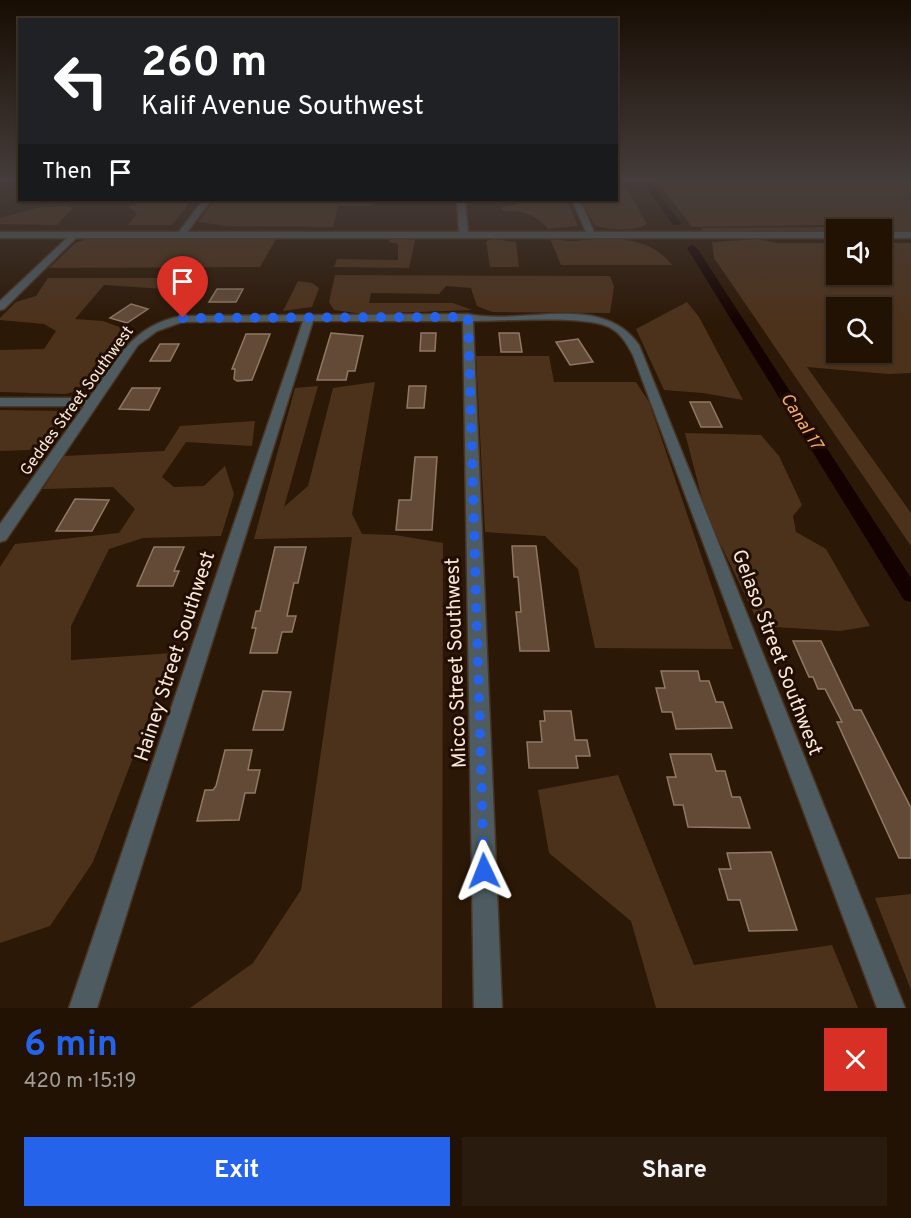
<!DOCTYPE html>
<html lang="en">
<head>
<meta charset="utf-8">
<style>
	:root { --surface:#211204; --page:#291b0e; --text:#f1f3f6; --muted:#a29e9a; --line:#3e3226; --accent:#2563eb }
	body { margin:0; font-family:Overpass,sans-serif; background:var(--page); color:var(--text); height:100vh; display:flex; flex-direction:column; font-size:22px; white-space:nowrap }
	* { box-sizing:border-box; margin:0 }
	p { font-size:20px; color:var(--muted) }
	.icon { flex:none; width:33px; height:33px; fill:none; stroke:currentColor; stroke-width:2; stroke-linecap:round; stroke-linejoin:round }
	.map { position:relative; height:1008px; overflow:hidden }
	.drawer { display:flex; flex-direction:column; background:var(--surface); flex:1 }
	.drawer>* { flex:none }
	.guide { position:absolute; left:18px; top:18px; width:600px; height:183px; border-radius:0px; box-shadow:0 2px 4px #0004,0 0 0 2px var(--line); background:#202124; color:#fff; overflow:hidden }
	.fabs { position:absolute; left:826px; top:219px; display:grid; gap:12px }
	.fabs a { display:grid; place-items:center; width:66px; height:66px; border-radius:0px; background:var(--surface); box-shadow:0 2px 4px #0004,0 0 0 2px var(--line); font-size:30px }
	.pin { position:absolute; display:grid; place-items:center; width:51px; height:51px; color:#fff; margin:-62px -26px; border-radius:50% 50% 50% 0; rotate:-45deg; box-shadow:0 0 6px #0007 }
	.pin .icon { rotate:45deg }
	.me { position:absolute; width:66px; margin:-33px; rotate:358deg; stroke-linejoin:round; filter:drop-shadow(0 0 4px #0008) }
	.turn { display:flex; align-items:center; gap:21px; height:126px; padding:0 24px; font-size:27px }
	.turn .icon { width:78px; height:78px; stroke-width:2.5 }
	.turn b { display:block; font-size:42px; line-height:51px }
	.then { display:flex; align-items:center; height:57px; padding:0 24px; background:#0003; gap:12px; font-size:22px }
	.round { display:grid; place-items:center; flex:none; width:63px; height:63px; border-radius:0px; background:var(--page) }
	.overview { display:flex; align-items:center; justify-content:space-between; height:102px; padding:0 24px }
	h1 { font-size:36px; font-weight:700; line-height:45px; color:var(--accent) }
	.cta { display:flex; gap:12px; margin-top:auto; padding:12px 24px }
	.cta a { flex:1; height:69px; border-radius:0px; background:var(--accent); color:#fff; font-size:24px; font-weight:700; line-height:69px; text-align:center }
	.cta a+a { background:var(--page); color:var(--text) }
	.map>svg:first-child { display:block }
	.green { fill:#4d321b; fill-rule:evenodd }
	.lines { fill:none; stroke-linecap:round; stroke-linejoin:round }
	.canal { fill:#140200; fill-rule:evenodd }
	.building { fill:#624a37; stroke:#917864; stroke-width:1.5 }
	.minor-casing { stroke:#483524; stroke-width:3 }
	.tertiary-casing { stroke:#483524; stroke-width:3 }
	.minor { fill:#4e5c61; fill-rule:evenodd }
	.tertiary { fill:#4e5c61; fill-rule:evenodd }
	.route { stroke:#2563eb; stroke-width:10; stroke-dasharray:0 18 }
	.labels { text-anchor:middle; stroke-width:6; stroke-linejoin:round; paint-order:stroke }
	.street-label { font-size:16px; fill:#f7e8dd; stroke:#220e00 }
	.water-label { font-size:18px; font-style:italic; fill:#f7ac6e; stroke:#220e00 }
	.near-street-label { font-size:20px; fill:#f7e8dd; stroke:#220e00 }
</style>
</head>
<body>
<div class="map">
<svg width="911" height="1008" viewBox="0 0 911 1008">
	<rect width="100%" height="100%" fill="#2c1806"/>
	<g class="green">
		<path d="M 657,181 L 911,181 L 911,231 L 839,229 L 826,225 L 692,227 Z"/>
		<path d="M 617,189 L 627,189 L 647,224 C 636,232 607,230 594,225 L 581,200 L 616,200 Z"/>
		<path d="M 147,200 L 190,202 L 172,225 L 128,225 L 137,214 L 129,207 Z"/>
		<path d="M 218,200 L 373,200 L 371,206 L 338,206 L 333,227 L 228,226 L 198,222 L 213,202 Z"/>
		<path d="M 517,200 L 567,200 L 578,226 L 548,229 C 535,213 522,211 503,211 L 501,207 L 518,204 Z"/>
		<path d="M 63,206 L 73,208 L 57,225 L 0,224 L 0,218 L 37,208 Z"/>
		<path d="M 826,227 L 837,231 L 837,233 L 702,233 L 702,228 Z"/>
		<path d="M 397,238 L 415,240 L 409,268 L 334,267 L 337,259 L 398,260 L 398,244 L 389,242 L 389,240 Z"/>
		<path d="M 611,238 C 635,240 657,245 672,265 L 561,265 L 550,239 L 571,241 Z"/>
		<path d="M 86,239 L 276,239 L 260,267 L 49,268 L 75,243 Z"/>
		<path d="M 494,239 L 516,242 L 519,267 L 490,267 L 486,241 Z"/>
		<path d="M 759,239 L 778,243 L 837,243 L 837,274 L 882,274 L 882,243 L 911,243 L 911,373 L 888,374 L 807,367 L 911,513 L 911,546 L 714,258 L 712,242 ZM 837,308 L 882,308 L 882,352 L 837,352 Z"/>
		<path d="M 335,275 L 610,276 L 614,287 L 610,313 L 492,312 L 477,306 L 471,288 L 446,286 L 439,294 L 371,293 L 369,303 L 453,303 L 472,310 L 363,314 L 334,310 L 329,302 Z"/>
		<path d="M 48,278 L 206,278 L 207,286 L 165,289 L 104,285 L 75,319 L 103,321 L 130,331 L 90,388 L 65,394 L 0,392 L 0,350 L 44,349 L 56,331 L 44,324 L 0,320 L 0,318 L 16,302 L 36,296 Z"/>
		<path d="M 298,281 L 312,283 L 319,288 L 312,307 L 283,311 Z"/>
		<path d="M 687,302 L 699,317 L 743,400 L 703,393 L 664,390 L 636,329 Z"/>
		<path d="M 476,356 L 549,356 L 554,382 L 636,382 L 649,402 L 733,649 L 595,648 L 578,569 L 545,536 L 485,532 Z"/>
		<path d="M 375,382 L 352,514 L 362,534 L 395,535 L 443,543 L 442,1008 L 190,1008 L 253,963 L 301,890 L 352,537 L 254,539 L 295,388 L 318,386 L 284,507 L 308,486 L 333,388 Z"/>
		<path d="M 0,410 L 65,411 L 54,433 L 29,450 L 0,451 Z"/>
		<path d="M 255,421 L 252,446 L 186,442 L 162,477 L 174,487 L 204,486 L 225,466 L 234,494 L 221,536 L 143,538 L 109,549 L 71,626 L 71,660 L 173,653 L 93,862 L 50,926 L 0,943 L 0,567 L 15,544 L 119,533 L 135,509 L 113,487 L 43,489 L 64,456 L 164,451 L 180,426 Z"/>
		<path d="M 685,433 L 761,435 L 779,456 L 802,505 L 793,516 L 796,532 L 826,549 L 870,626 L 840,631 L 760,626 L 706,514 Z"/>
		<path d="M 618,775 L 694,965 L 832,945 L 858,1008 L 656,1008 L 631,921 L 549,853 L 538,790 Z"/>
		<path d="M 911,894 L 911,990 L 875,898 Z"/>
	</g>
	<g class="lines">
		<g class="canal">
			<path d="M 642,181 L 650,181 L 681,223 L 679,225 L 673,225 Z"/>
			<path d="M 692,245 L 697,248 L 911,578 L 911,602 L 904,600 L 687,248 Z"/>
		</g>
	</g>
	<g class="building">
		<path d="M 217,289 L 243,289 L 236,302 L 209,302 Z"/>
		<path d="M 131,304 L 148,309 L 127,323 L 110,318 Z"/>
		<path d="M 331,333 L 363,336 L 355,371 L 348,371 L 346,380 L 317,380 Z"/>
		<path d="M 421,333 L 436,333 L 435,351 L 420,351 Z"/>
		<path d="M 499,333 L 519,333 L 522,352 L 501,352 Z"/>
		<path d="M 246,334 L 270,334 L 252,380 L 237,381 L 234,379 L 235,369 L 232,369 Z"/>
		<path d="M 578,339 L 593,362 L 570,365 L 556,342 Z"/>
		<path d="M 160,344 L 179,344 L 170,361 L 150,361 Z"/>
		<path d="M 409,386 L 426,386 L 424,408 L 407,408 Z"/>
		<path d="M 132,388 L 160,388 L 149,410 L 119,409 Z"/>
		<path d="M 690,402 L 710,402 L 722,427 L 701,427 Z"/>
		<path d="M 415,457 L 437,457 L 432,530 L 396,530 L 399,500 L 411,500 Z"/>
		<path d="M 75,499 L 109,500 L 92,531 L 56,531 Z"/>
		<path d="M 512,546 L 536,546 L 549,651 L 520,651 L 516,612 L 521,612 L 518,577 L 514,577 Z"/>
		<path d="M 154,547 L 184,547 L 174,571 L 179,571 L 173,586 L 137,586 Z"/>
		<path d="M 275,547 L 306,547 L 298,583 L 294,583 L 287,616 L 296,616 L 292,632 L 282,632 L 277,653 L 250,653 L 256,628 L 252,628 L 256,611 L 260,611 Z"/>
		<path d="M 793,641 L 821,641 L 854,710 L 861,710 L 911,808 L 911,858 L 899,858 L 837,722 L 842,722 L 825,689 L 818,689 L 813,677 L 809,677 Z"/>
		<path d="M 661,671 L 698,671 L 700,681 L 709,681 L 716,702 L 723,702 L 732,728 L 676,729 L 672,712 L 662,712 L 656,688 L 665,688 Z"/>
		<path d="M 263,691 L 291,692 L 283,730 L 253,730 Z"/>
		<path d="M 544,711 L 571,711 L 575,740 L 587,740 L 590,756 L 576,756 L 578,768 L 529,768 L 527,742 L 542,742 L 540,721 L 545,721 Z"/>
		<path d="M 225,750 L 252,750 L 248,770 L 260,770 L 255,793 L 245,793 L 239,820 L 197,821 L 205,790 L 213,790 L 216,786 Z"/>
		<path d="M 670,754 L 711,754 L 716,771 L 725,771 L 732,797 L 740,797 L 750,828 L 688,827 L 683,805 L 674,805 L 667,777 L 676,777 Z"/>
		<path d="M 771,852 L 797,930 L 749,931 L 740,900 L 728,900 L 719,869 L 731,869 L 727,853 Z"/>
	</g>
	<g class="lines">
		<g class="minor-casing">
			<g id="minor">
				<path d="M 203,200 L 211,200 L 187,232 L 459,232 L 457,200 L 465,200 L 468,232 L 586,232 L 572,200 L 580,200 L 594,232 L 837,232 L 837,238 L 75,238 L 71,235 L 75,232 L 179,232 Z"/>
				<rect x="882" y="232" width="29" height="6"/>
				<path d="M 468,314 C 522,326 601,291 639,345 L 905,1008 L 877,1008 L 633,355 C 627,344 621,333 609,327 C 585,315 503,321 473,321 L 502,1008 L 474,1008 L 463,321 L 313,321 L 97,1008 L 69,1008 L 303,321 L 182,322 L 157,331 L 138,345 L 6,540 L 0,542 L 0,524 L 84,406 L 0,406 L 0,398 L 89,398 C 117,360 132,325 182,316 Z"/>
			</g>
		</g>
		<g class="tertiary-casing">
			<path id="tertiary" d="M 0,232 L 75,232 L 79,235 L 4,309 L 0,310 L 0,301 L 67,238 L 0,238 Z"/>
		</g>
		<use href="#minor" class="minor"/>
		<use href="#tertiary" class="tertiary"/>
	</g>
	<linearGradient id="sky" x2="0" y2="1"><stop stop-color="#180d03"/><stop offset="0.56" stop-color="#453d3b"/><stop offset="1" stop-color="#453d3b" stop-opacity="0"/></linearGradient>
	<rect width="911" height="323" fill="url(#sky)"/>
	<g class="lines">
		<path class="route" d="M 183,318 L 468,317 L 484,871"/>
	</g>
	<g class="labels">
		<g class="street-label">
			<text transform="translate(76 400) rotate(-54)" y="6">Geddes Street Southwest</text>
		</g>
		<g class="water-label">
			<text transform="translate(802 421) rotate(58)" y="6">Canal 17</text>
		</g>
		<g class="near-street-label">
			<text transform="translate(778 652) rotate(69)" y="7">Gelaso Street Southwest</text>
			<text transform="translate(174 656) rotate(-72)" y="7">Hainey Street Southwest</text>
			<text transform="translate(455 663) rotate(-92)" y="7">Micco Street Southwest</text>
		</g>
	</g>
</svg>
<div class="fabs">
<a><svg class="icon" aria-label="sound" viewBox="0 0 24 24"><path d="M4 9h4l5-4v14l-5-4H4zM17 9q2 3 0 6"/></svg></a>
<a><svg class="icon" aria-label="search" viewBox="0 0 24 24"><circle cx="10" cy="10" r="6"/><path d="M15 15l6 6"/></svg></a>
</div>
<div class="pin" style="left:183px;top:318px;background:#d93025"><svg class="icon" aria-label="arrive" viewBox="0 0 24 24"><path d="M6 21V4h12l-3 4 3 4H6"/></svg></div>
<svg class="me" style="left:484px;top:871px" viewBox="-20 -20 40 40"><path d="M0-17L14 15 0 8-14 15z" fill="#2563eb" stroke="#fff" stroke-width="4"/></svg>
<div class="guide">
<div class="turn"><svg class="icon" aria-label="left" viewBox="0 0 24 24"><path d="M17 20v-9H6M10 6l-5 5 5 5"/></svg><div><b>260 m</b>Kalif Avenue Southwest</div></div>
<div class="then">Then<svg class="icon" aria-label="arrive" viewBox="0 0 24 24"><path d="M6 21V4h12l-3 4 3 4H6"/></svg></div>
</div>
</div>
<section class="drawer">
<div class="overview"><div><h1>6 min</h1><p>420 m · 15:19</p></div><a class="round" style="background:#d93025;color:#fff"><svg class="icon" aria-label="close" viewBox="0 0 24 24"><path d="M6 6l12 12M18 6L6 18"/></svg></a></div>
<div class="cta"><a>Exit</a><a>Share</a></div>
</section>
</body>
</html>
